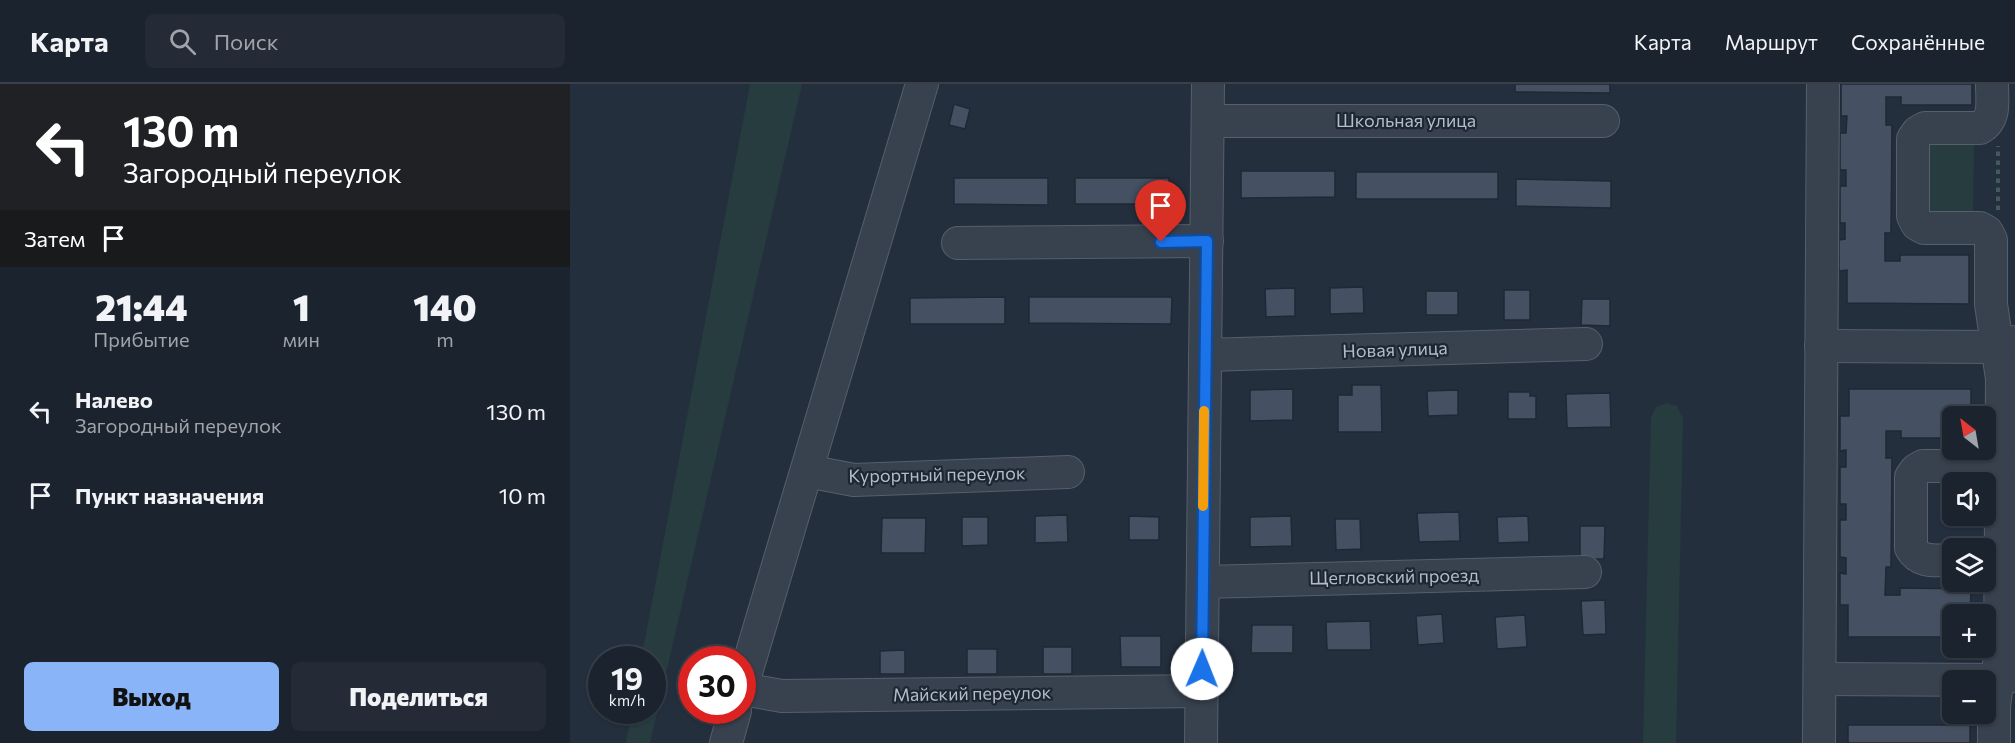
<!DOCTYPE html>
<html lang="ru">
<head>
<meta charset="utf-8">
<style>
	:root { --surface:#1b232e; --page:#242b36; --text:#f1f3f6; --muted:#a0a4aa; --line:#39404a; --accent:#8ab4f8 }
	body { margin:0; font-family:Commissioner,sans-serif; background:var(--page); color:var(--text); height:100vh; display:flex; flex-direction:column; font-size:22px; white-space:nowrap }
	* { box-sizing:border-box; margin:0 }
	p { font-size:20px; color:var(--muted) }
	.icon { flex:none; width:33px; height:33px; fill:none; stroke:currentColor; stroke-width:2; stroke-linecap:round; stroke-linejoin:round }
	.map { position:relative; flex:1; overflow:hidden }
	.sheet { display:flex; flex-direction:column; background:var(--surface); width:570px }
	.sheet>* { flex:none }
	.hud { background:#202124; color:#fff; overflow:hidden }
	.needle { width:39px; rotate:329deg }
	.controls { position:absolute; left:1372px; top:322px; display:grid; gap:12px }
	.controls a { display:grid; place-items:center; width:54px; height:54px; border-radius:9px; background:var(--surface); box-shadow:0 2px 4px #0004,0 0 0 2px var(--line); font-size:30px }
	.speed { position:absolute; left:18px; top:562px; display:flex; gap:12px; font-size:30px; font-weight:700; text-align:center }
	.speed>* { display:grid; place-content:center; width:78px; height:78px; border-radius:50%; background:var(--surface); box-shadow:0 2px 4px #0004,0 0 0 2px var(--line); line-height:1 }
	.speed small { font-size:15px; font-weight:400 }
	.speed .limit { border:9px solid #d22; background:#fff; color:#111 }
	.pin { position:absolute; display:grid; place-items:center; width:51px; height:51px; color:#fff; margin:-62px -26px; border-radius:50% 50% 50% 0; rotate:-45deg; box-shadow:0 0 6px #0007 }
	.pin .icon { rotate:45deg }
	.me { position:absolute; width:66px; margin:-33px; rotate:1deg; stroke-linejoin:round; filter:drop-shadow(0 0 4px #0008) }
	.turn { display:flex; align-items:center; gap:21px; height:126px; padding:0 24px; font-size:27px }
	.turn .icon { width:78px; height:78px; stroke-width:2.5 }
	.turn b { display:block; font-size:42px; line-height:51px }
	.then { display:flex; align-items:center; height:57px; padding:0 24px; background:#0003; gap:12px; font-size:22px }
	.eta { display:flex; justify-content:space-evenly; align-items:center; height:102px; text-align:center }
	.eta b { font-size:36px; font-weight:800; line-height:42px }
	.cta { display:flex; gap:12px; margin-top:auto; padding:12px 24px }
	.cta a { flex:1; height:69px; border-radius:9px; background:var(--accent); color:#111; font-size:24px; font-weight:800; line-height:69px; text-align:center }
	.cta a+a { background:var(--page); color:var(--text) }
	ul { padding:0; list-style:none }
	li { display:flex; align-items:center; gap:18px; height:84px; padding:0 24px }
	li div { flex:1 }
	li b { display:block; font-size:22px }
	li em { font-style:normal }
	header { display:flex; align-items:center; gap:36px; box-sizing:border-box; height:84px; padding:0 30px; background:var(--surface); border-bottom:2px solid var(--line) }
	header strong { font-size:28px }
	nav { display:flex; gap:33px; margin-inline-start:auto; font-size:21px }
	.search { width:420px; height:54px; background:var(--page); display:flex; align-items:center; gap:15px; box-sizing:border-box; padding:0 21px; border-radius:9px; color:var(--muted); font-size:22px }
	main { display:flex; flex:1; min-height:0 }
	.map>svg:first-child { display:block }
	.green { fill:#263c3f }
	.building { fill:#455162; stroke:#1f2835; stroke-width:1.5 }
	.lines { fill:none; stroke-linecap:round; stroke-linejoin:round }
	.minor-casing { stroke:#565f6c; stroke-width:34 }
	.path { stroke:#44595c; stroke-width:4; stroke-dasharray:4.5 4.5; stroke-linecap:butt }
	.minor { stroke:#38414e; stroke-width:32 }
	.route-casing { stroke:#114b97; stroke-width:15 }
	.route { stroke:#1a73e8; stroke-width:10 }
	.slow { stroke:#f59e0b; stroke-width:10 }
	.labels { text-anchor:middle; stroke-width:4.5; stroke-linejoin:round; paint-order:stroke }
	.street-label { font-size:18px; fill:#b4bcc9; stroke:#1d2633 }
</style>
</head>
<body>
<header>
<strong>Карта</strong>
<div class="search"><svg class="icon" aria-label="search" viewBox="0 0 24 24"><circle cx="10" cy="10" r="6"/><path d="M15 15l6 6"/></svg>Поиск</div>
<nav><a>Карта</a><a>Маршрут</a><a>Сохранённые</a></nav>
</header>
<main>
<section class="sheet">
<div class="hud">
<div class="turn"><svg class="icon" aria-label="left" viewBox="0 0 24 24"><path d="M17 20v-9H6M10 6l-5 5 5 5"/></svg><div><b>130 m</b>Загородный переулок</div></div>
<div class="then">Затем<svg class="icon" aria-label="arrive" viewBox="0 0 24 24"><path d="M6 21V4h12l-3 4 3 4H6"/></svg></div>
</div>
<div class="eta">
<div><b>21:44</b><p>Прибытие</p></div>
<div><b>1</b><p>мин</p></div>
<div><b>140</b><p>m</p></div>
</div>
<ul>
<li><svg class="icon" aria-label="left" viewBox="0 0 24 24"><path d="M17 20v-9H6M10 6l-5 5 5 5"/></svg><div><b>Налево</b><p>Загородный переулок</p></div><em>130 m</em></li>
<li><svg class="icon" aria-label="arrive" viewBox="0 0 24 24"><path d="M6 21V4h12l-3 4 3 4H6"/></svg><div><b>Пункт назначения</b></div><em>10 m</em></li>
</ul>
<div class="cta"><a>Выход</a><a>Поделиться</a></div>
</section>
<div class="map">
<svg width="1445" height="659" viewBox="0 0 1445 659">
	<rect width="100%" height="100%" fill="#242f3e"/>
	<g class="green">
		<path d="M 180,0 L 232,0 L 80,659 L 56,659 L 62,627 L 82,627 L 82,576 L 71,576 Z"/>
		<path d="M 1396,52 L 1404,60 L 1403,126 L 1395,135 L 1361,135 L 1353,126 L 1353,60 Z"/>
		<path d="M 1097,319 L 1107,322 L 1113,335 L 1106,659 L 1073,659 L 1081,334 L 1086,323 Z"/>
	</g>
	<g class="building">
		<path d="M 945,0 L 1040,0 L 1040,9 L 945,8 Z"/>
		<path d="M 1271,0 L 1402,0 L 1402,21 L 1331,21 L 1331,13 L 1316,13 L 1316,41 L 1322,41 L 1321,149 L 1315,149 L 1315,177 L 1330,177 L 1330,171 L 1399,171 L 1399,220 L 1277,219 L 1277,186 L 1269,187 L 1269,156 L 1275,155 L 1275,139 L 1270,139 L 1270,102 L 1276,102 L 1276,86 L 1270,86 L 1270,49 L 1276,49 L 1277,32 L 1271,32 Z"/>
		<path d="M 384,20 L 400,25 L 395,45 L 379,41 Z"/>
		<path d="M 671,87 L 765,87 L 765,113 L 671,114 Z"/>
		<rect x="786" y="88" width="142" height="27"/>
		<path d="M 384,94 L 478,94 L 478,121 L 384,120 Z"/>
		<rect x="505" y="94" width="94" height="26"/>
		<path d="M 946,95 L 1041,97 L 1041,124 L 946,122 Z"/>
		<path d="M 793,203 L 794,229 L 760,230 L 760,204 Z"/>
		<path d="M 725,204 L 725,232 L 696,233 L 695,205 Z"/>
		<rect x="934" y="206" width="26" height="30"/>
		<rect x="856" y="207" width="32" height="24"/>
		<path d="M 435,213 L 435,240 L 340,240 L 340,214 Z"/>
		<path d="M 459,213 L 602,213 L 601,240 L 459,239 Z"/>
		<path d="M 1012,215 L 1040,215 L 1040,242 L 1011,241 Z"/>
		<path d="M 782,301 L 811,301 L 812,348 L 768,348 L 768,311 L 782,311 Z"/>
		<path d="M 723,305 L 723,336 L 680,337 L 680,306 Z"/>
		<path d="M 1279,305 L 1401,305 L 1401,333 L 1383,333 L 1383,354 L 1331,354 L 1331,347 L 1316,347 L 1316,374 L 1322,374 L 1321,483 L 1316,483 L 1315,511 L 1330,511 L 1330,504 L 1401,505 L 1400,531 L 1383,531 L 1383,553 L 1278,553 L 1278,521 L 1270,521 L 1270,489 L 1276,490 L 1276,474 L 1270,473 L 1270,436 L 1276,436 L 1276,420 L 1270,420 L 1270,383 L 1276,383 L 1276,366 L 1270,367 L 1270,332 L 1279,332 Z"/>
		<path d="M 888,306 L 888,331 L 858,332 L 857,307 Z"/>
		<path d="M 938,308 L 960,308 L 960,312 L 966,312 L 966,335 L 938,335 Z"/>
		<path d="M 1040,309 L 1041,343 L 997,344 L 996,310 Z"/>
		<path d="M 889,428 L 890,457 L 849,458 L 847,429 Z"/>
		<path d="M 497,431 L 498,458 L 465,459 L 465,432 Z"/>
		<path d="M 559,432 L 589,433 L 589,456 L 559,456 Z"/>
		<path d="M 721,432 L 722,462 L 680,463 L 680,433 Z"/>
		<path d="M 958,432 L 959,458 L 928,459 L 927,433 Z"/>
		<path d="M 392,433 L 418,433 L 418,461 L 392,462 Z"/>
		<path d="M 312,434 L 356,434 L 355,469 L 311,469 Z"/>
		<path d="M 765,435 L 790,435 L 791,465 L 766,466 Z"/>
		<path d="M 1010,442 L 1035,442 L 1034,475 L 1010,475 Z"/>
		<path d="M 1035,516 L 1036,550 L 1013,551 L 1011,517 Z"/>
		<path d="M 872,530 L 874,559 L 848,561 L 846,532 Z"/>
		<path d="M 955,531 L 957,563 L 927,565 L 925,533 Z"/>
		<path d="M 800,537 L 801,566 L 757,566 L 756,538 Z"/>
		<path d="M 682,541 L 723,541 L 723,569 L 681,569 Z"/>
		<path d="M 550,552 L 591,552 L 591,583 L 551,583 Z"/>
		<rect x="473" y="563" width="29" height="27"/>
		<rect x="397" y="565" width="30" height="25"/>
		<path d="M 335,566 L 335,590 L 310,590 L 310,567 Z"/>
		<rect x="1278" y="641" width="122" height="18"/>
	</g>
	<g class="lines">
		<g class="minor-casing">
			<g id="minor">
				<path d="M 1422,0 C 1422,17 1426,35 1410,44 L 1355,44 L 1348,48 L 1343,55 L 1343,132 L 1347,140 L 1354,144 L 1410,144 L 1417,148 L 1421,156 L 1421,220 L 1432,295 L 1430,572 L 1424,623 L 1424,659"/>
				<path d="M 638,37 L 1033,37"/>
				<path d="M 388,159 L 637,157"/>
				<path d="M 1251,262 L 1427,263 L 1445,258"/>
				<path d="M 635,271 L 1016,260"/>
				<path d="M 237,387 L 284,396 L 498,388"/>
				<path d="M 1383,476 C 1367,476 1350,480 1341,464 L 1341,393 L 1346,386 L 1353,382 L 1431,382"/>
				<path d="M 633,498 L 1015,488"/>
				<path d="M 1250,595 L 1427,596 L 1445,591"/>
				<path d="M 172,602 L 352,0"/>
				<path d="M 172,605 L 212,612 L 632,607"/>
				<path d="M 156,659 L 165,627"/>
				<path d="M 631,659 L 638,0"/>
				<path d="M 1249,659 L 1253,0"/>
			</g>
		</g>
		<path class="path" d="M 1428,126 L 1428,62"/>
		<use href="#minor" class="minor"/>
	</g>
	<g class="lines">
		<g class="route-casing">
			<path id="route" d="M 591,158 L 637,157 L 632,585"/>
		</g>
		<use href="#route" class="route"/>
		<path class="slow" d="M 633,422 L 634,327"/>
	</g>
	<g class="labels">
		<g class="street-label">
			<text x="836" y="43">Школьная улица</text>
			<text transform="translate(825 266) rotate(-2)" y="6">Новая улица</text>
			<text transform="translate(367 391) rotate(-1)" y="6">Курортный переулок</text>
			<text transform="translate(824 493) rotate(-1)" y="6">Щегловский проезд</text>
			<text transform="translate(402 610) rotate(-1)" y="6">Майский переулок</text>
		</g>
	</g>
</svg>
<div class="controls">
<a><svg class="needle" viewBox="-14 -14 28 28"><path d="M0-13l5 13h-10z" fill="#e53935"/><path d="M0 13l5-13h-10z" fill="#a0a4aa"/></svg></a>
<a><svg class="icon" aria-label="sound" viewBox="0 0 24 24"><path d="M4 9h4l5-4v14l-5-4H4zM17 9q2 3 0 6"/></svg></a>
<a><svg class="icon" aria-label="layers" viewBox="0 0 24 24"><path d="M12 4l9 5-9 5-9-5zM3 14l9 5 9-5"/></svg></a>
<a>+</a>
<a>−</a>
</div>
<div class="speed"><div>19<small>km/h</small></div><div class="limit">30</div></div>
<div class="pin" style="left:591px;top:158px;background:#d93025"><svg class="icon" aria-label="arrive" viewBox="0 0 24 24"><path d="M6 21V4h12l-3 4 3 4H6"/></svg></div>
<svg class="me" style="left:632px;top:585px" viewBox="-20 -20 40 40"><circle r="19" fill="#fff"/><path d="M0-13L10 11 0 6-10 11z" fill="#1a73e8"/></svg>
</div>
</main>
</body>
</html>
